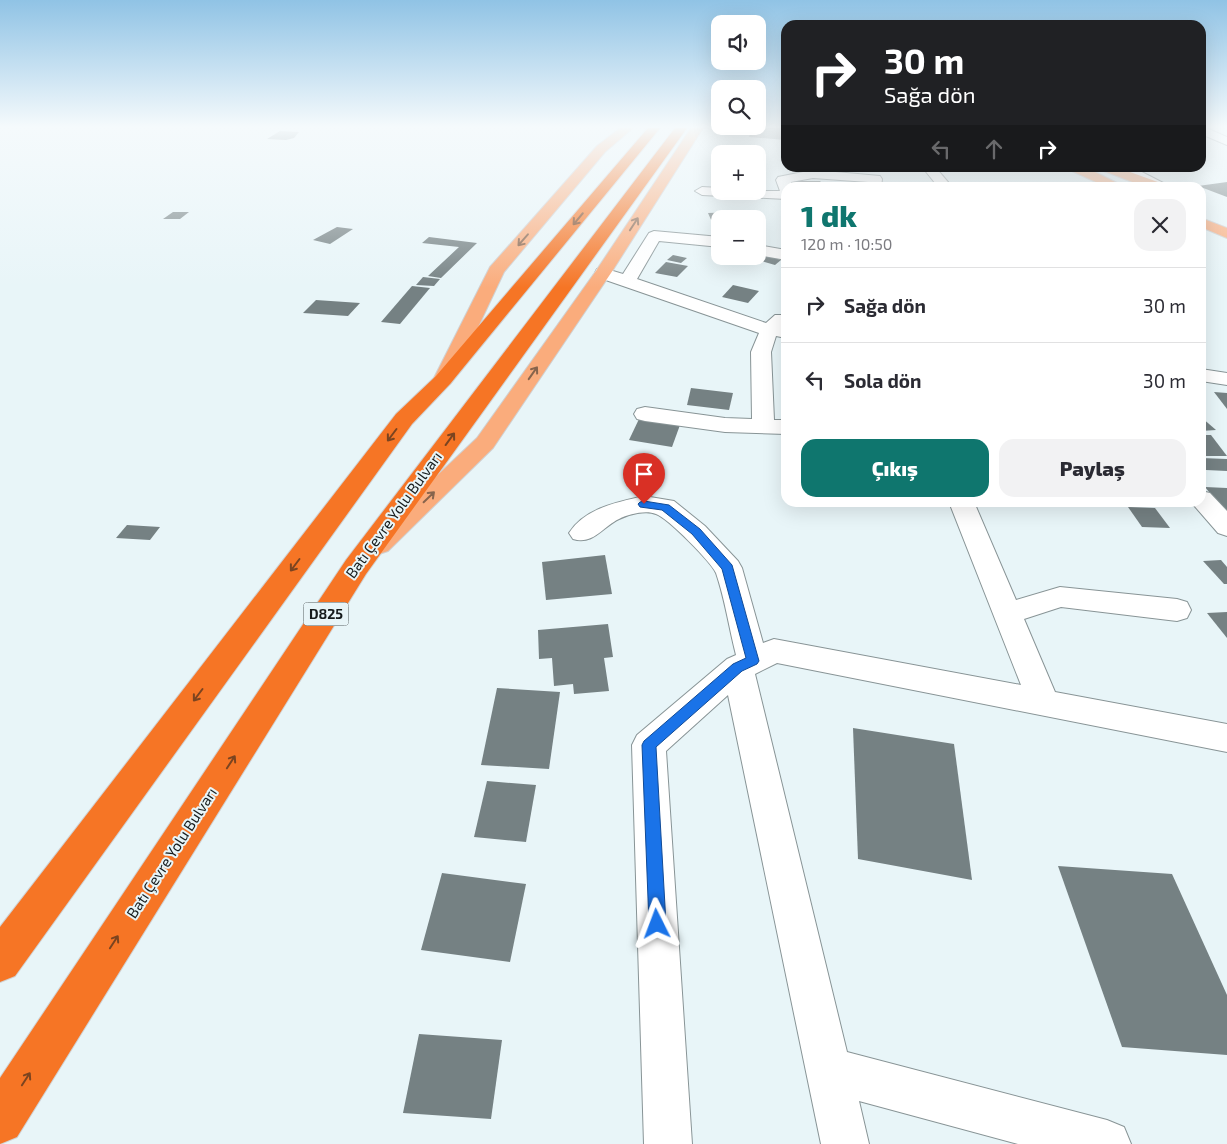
<!DOCTYPE html>
<html lang="tr">
<head>
<meta charset="utf-8">
<style>
	:root { --surface:#fff; --page:#f2f2f3; --text:#2b2b33; --muted:#7c7c81; --line:#e1e1e2; --accent:#0f766e }
	body { margin:0; font-family:"Exo 2",sans-serif; background:var(--page); color:var(--text); height:100vh; display:flex; flex-direction:column; font-size:19px; white-space:nowrap }
	* { box-sizing:border-box; margin:0 }
	p { font-size:16px; color:var(--muted) }
	.icon { flex:none; width:28px; height:28px; fill:none; stroke:currentColor; stroke-width:2; stroke-linecap:round; stroke-linejoin:round }
	.map { position:relative; flex:1; overflow:hidden }
	.panel { position:absolute; left:781px; top:182px; width:425px; height:325px; display:flex; flex-direction:column; background:var(--surface); border-radius:15px; box-shadow:0 5px 20px #0002 }
	.panel>* { flex:none }
	.banner { position:absolute; left:781px; top:20px; width:425px; height:152px; border-radius:15px; box-shadow:0 5px 20px #0002; background:#202124; color:#fff; overflow:hidden }
	.buttons { position:absolute; left:711px; top:15px; display:grid; gap:10px }
	.buttons a { display:grid; place-items:center; width:55px; height:55px; border-radius:10px; background:var(--surface); box-shadow:0 5px 20px #0002; font-size:25px }
	.pin { position:absolute; display:grid; place-items:center; width:42px; height:42px; color:#fff; margin:-51px -21px; border-radius:50% 50% 50% 0; rotate:-45deg; box-shadow:0 0 5px #0007 }
	.pin .icon { rotate:45deg }
	.me { position:absolute; width:55px; margin:-28px; rotate:357deg; stroke-linejoin:round; filter:drop-shadow(0 0 4px #0008) }
	.turn { display:flex; align-items:center; gap:18px; height:105px; padding:0 20px; font-size:22px }
	.turn .icon { width:65px; height:65px; stroke-width:2.5 }
	.turn b { display:block; font-size:35px; line-height:42px }
	.lanes { display:flex; align-items:center; height:48px; padding:0 20px; background:#0003; justify-content:center; gap:25px; direction:ltr }
	.lanes .off { opacity:.35 }
	.round { display:grid; place-items:center; flex:none; width:52px; height:52px; border-radius:15px; background:var(--page) }
	.headline { display:flex; align-items:center; justify-content:space-between; height:85px; padding:0 20px }
	h1 { font-size:30px; font-weight:800; line-height:38px; color:var(--accent) }
	.primary-button { display:flex; gap:10px; margin-top:auto; padding:10px 20px }
	.primary-button a { flex:1; height:58px; border-radius:15px; background:var(--accent); color:#fff; font-size:20px; font-weight:800; line-height:58px; text-align:center }
	.primary-button a+a { background:var(--page); color:var(--text) }
	ul { padding:0; list-style:none }
	li { display:flex; align-items:center; gap:15px; height:75px; padding:0 20px; border-top:1px solid var(--line) }
	li div { flex:1 }
	li b { display:block; font-size:19px }
	li em { font-style:normal }
	.map>svg:first-child { display:block }
	.building { fill:#758183 }
	.lines { fill:none; stroke-linecap:round; stroke-linejoin:round }
	.minor-casing { stroke:#889496; stroke-width:2 }
	.major-casing { stroke:#d0d1d2; stroke-width:2 }
	.highway-casing { stroke:#d0d1d2; stroke-width:2 }
	.minor { fill:#fff; fill-rule:evenodd }
	.major { fill:#faac7c; fill-rule:evenodd }
	.highway { fill:#f67525; fill-rule:evenodd }
	.oneway { stroke:#7b4420 }
	.oneway2 { stroke:#88644c }
	.route { fill:#1a73e8; stroke:#114b97 }
	.labels { text-anchor:middle; stroke-width:4; stroke-linejoin:round; paint-order:stroke }
	.shield { fill:#e8f5f8; stroke:#555c5e; stroke-width:1 }
	.shield-label { font-size:14px; font-weight:bold; fill:#161b1c }
	.street-label { font-size:15px; fill:#161b1c; stroke:#e8f5f8 }
</style>
</head>
<body>
<div class="map">
<svg width="1227" height="1144" viewBox="0 0 1227 1144">
	<rect width="100%" height="100%" fill="#e8f5f8"/>
	<g class="building">
		<path d="M 752,128 L 786,128 L 786,140 L 749,137 Z"/>
		<path d="M 280,131 L 299,132 L 294,138 L 286,140 L 267,139 Z"/>
		<path d="M 791,181 L 820,181 L 824,185 L 820,186 L 822,188 L 795,188 Z"/>
		<path d="M 1227,182 L 1227,197 L 1198,186 Z"/>
		<path d="M 173,212 L 189,212 L 180,219 L 163,219 Z"/>
		<path d="M 737,212 L 740,217 L 720,219 L 720,221 L 712,222 L 708,213 Z"/>
		<path d="M 337,227 L 353,229 L 330,244 L 313,240 Z"/>
		<path d="M 429,237 L 477,243 L 441,278 L 428,276 L 459,247 L 422,243 Z"/>
		<path d="M 673,255 L 687,258 L 681,263 L 667,260 Z"/>
		<path d="M 767,256 L 781,260 L 775,265 L 761,261 Z"/>
		<path d="M 666,262 L 688,266 L 677,277 L 655,273 Z"/>
		<path d="M 423,277 L 440,279 L 434,286 L 416,285 Z"/>
		<path d="M 733,285 L 759,291 L 748,303 L 722,297 Z"/>
		<path d="M 412,286 L 430,288 L 400,324 L 381,322 Z"/>
		<path d="M 316,300 L 360,303 L 348,316 L 303,313 Z"/>
		<path d="M 691,388 L 733,393 L 729,410 L 687,405 Z"/>
		<path d="M 1214,392 L 1227,393 L 1227,409 Z"/>
		<path d="M 1201,417 L 1216,430 L 1201,431 Z"/>
		<path d="M 639,419 L 680,425 L 672,447 L 629,440 Z"/>
		<path d="M 1201,435 L 1211,435 L 1227,456 L 1201,456 Z"/>
		<path d="M 1201,458 L 1227,459 L 1227,471 L 1206,470 L 1201,464 Z"/>
		<path d="M 1205,487 L 1227,488 L 1227,514 Z"/>
		<path d="M 1128,507 L 1155,508 L 1170,528 L 1142,527 Z"/>
		<path d="M 127,525 L 160,527 L 150,540 L 116,538 Z"/>
		<path d="M 605,555 L 612,594 L 546,600 L 542,562 Z"/>
		<path d="M 1221,560 L 1227,567 L 1227,584 L 1224,584 L 1203,561 Z"/>
		<path d="M 1227,612 L 1227,638 L 1207,613 Z"/>
		<path d="M 608,624 L 613,657 L 604,658 L 609,691 L 574,694 L 573,684 L 554,686 L 552,658 L 539,659 L 538,630 Z"/>
		<path d="M 497,688 L 560,692 L 549,769 L 481,765 Z"/>
		<path d="M 853,728 L 954,744 L 972,880 L 858,859 Z"/>
		<path d="M 487,781 L 536,785 L 526,842 L 474,837 Z"/>
		<path d="M 1058,866 L 1172,874 L 1227,995 L 1227,1055 L 1122,1047 Z"/>
		<path d="M 442,873 L 526,884 L 510,962 L 421,950 Z"/>
		<path d="M 419,1034 L 502,1040 L 491,1119 L 403,1113 Z"/>
	</g>
	<g class="lines">
		<g class="minor-casing">
			<g id="minor">
				<path d="M 1201,128 L 1206,128 L 1227,137 L 1227,145 L 1201,134 Z"/>
				<path d="M 923,168 L 936,168 L 953,188 L 939,188 Z"/>
				<path d="M 1119,168 L 1134,168 L 1173,188 L 1155,188 L 1120,171 Z"/>
				<path d="M 813,170 L 880,176 L 882,179 L 881,188 L 867,188 L 868,182 L 813,178 L 791,182 L 792,188 L 786,188 L 786,199 L 702,195 L 695,191 L 702,187 L 720,188 L 720,191 L 780,191 L 776,180 L 778,177 Z"/>
				<path d="M 654,231 L 720,237 L 720,247 L 659,241 L 637,279 L 766,323 L 775,315 L 786,315 L 786,324 L 784,326 L 786,326 L 786,338 L 776,336 L 771,352 L 774,420 L 786,420 L 786,434 L 725,432 L 645,421 L 637,419 L 634,414 L 637,409 L 645,407 L 725,418 L 752,419 L 751,352 L 759,333 L 597,277 L 595,273 L 597,269 L 603,268 L 623,274 L 649,233 Z"/>
				<path d="M 758,245 L 786,250 L 786,260 L 758,255 Z"/>
				<path d="M 1201,369 L 1227,373 L 1227,385 L 1201,381 Z"/>
				<path d="M 1201,491 L 1210,493 L 1227,511 L 1227,536 L 1218,533 L 1191,502 L 1201,502 Z"/>
				<path d="M 644,496 L 674,501 L 705,526 L 738,561 L 742,568 L 763,643 L 774,639 L 1021,685 L 949,502 L 974,502 L 1016,600 L 1060,587 L 1177,599 L 1187,602 L 1191,610 L 1187,618 L 1177,621 L 1061,607 L 1024,619 L 1055,692 L 1227,724 L 1227,752 L 777,663 L 755,674 L 847,1052 L 1107,1120 L 1124,1127 L 1131,1144 L 1018,1144 L 859,1101 L 869,1144 L 821,1144 L 728,695 L 666,751 L 692,1144 L 644,1144 L 632,745 L 637,735 L 727,659 L 736,655 C 729,628 725,599 716,573 C 711,562 668,518 656,514 C 646,510 629,514 619,519 C 602,527 594,545 573,539 L 569,533 C 585,508 618,502 644,496 Z"/>
			</g>
		</g>
		<g class="major-casing">
			<g id="major">
				<path d="M 620,128 L 633,128 L 605,152 L 504,272 L 453,380 L 450,384 L 443,386 L 436,384 L 433,380 L 490,267 L 597,146 Z"/>
				<path d="M 691,128 L 703,128 L 611,273 L 493,448 L 388,551 L 379,554 L 370,551 L 366,545 L 370,539 L 477,438 L 596,271 Z"/>
				<path d="M 1071,168 L 1087,168 L 1127,188 L 1109,188 L 1072,171 Z"/>
				<path d="M 1103,168 L 1119,168 L 1166,185 L 1167,188 L 1148,188 L 1104,171 Z"/>
				<path d="M 1201,218 L 1227,228 L 1227,238 L 1201,227 Z"/>
			</g>
		</g>
		<g class="highway-casing">
			<g id="highway">
				<path d="M 648,128 L 660,128 L 450,384 L 412,424 L 15,976 L 0,982 L 0,927 L 396,414 L 436,376 Z"/>
				<path d="M 675,128 L 687,128 L 366,574 L 17,1137 L 0,1144 L 0,1078 L 346,560 Z"/>
			</g>
		</g>
		<use href="#minor" class="minor"/>
		<use href="#major" class="major"/>
		<use href="#highway" class="highway"/>
	</g>
	<defs><path id="oneway-shaft" d="M-6 0H5M1.5-3L5.5 0L1.5 3" fill="none" stroke-width="1.6" stroke-linecap="round" stroke-linejoin="round" transform="scale(1.25)"/></defs>
	<g class="oneway">
		<use href="#oneway-shaft" transform="translate(578 219) rotate(130)"/>
		<use href="#oneway-shaft" transform="translate(392 435) rotate(127)"/>
		<use href="#oneway-shaft" transform="translate(450 439) rotate(-54)"/>
		<use href="#oneway-shaft" transform="translate(295 565) rotate(127)"/>
		<use href="#oneway-shaft" transform="translate(198 695) rotate(127)"/>
		<use href="#oneway-shaft" transform="translate(231 762) rotate(-57)"/>
		<use href="#oneway-shaft" transform="translate(114 942) rotate(-57)"/>
		<use href="#oneway-shaft" transform="translate(26 1079) rotate(-57)"/>
	</g>
	<g class="oneway2">
		<use href="#oneway-shaft" transform="translate(634 224) rotate(-57)"/>
		<use href="#oneway-shaft" transform="translate(523 240) rotate(131)"/>
		<use href="#oneway-shaft" transform="translate(533 373) rotate(-55)"/>
		<use href="#oneway-shaft" transform="translate(429 497) rotate(-44)"/>
	</g>
	<linearGradient id="sky" x2="0" y2="1"><stop stop-color="#90c3e5"/><stop offset="0.44" stop-color="#f5fafc"/><stop offset="1" stop-color="#f5fafc" stop-opacity="0"/></linearGradient>
	<rect width="1227" height="288" fill="url(#sky)"/>
	<path class="route" d="M 644,501 L 669,505 L 700,529 L 732,565 L 759,661 L 757,664 L 742,671 L 656,747 L 666,924 L 663,930 L 657,933 L 651,930 L 649,924 L 642,745 L 644,741 L 733,664 L 746,658 L 722,569 L 692,534 L 662,510 L 640,507 L 638,504 L 640,502 Z"/>
	<g class="labels">
		<rect class="shield" x="303.5" y="602.5" width="45" height="23" rx="4"/>
		<g class="shield-label">
			<text x="326" y="619">D825</text>
		</g>
		<g class="street-label">
			<text transform="translate(394 515) rotate(-54)" y="5">Batı Çevre Yolu Bulvarı</text>
			<text transform="translate(172 853) rotate(-57)" y="5">Batı Çevre Yolu Bulvarı</text>
		</g>
	</g>
</svg>
<div class="buttons">
<a><svg class="icon" aria-label="sound" viewBox="0 0 24 24"><path d="M4 9h4l5-4v14l-5-4H4zM17 9q2 3 0 6"/></svg></a>
<a><svg class="icon" aria-label="search" viewBox="0 0 24 24"><circle cx="10" cy="10" r="6"/><path d="M15 15l6 6"/></svg></a>
<a>+</a>
<a>−</a>
</div>
<div class="pin" style="left:644px;top:504px;background:#d93025"><svg class="icon" aria-label="arrive" viewBox="0 0 24 24"><path d="M6 21V4h12l-3 4 3 4H6"/></svg></div>
<svg class="me" style="left:657px;top:924px" viewBox="-20 -20 40 40"><path d="M0-17L14 15 0 8-14 15z" fill="#1a73e8" stroke="#fff" stroke-width="4"/></svg>
<div class="banner">
<div class="turn"><svg class="icon" aria-label="right" viewBox="0 0 24 24"><path d="M7 20v-9h11M14 6l5 5-5 5"/></svg><div><b>30 m</b>Sağa dön</div></div>
<div class="lanes"><svg class="icon off" aria-label="left" viewBox="0 0 24 24"><path d="M17 20v-9H6M10 6l-5 5 5 5"/></svg><svg class="icon off" aria-label="ahead" viewBox="0 0 24 24"><path d="M12 20V5M6 11l6-6 6 6"/></svg><svg class="icon" aria-label="right" viewBox="0 0 24 24"><path d="M7 20v-9h11M14 6l5 5-5 5"/></svg></div>
</div>
<section class="panel">
<div class="headline"><div><h1>1 dk</h1><p>120 m · 10:50</p></div><a class="round"><svg class="icon" aria-label="close" viewBox="0 0 24 24"><path d="M6 6l12 12M18 6L6 18"/></svg></a></div>
<ul>
<li><svg class="icon" aria-label="right" viewBox="0 0 24 24"><path d="M7 20v-9h11M14 6l5 5-5 5"/></svg><div><b>Sağa dön</b></div><em>30 m</em></li>
<li><svg class="icon" aria-label="left" viewBox="0 0 24 24"><path d="M17 20v-9H6M10 6l-5 5 5 5"/></svg><div><b>Sola dön</b></div><em>30 m</em></li>
</ul>
<div class="primary-button"><a>Çıkış</a><a>Paylaş</a></div>
</section>
</div>
</body>
</html>
